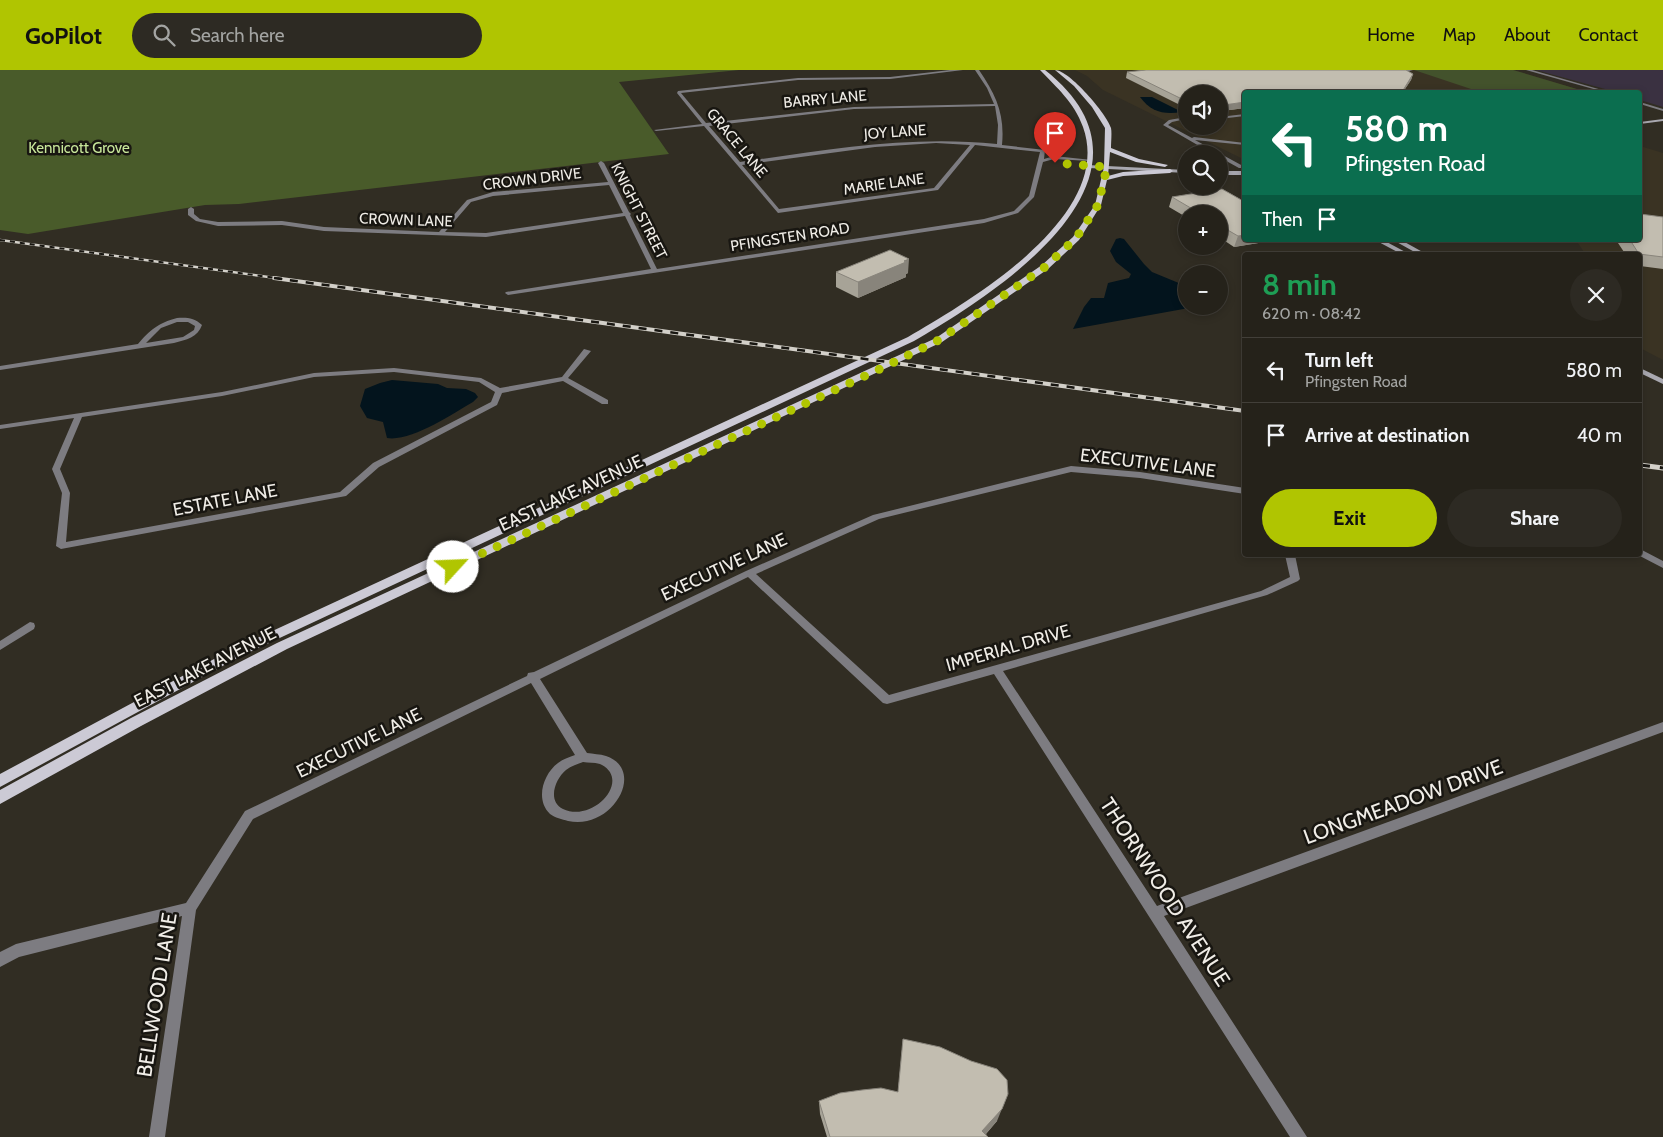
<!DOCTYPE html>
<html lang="en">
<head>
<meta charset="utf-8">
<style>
	:root { --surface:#25221a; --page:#2d2a23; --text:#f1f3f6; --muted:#a3a4a2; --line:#423f39; --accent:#b0c501 }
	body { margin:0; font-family:Cabin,sans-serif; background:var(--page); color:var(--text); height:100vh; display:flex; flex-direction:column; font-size:19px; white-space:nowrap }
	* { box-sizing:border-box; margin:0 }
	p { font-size:16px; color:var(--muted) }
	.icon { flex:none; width:28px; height:28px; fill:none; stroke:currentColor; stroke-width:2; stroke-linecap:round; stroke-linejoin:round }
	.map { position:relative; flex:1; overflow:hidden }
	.sheet { position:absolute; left:1242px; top:182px; width:400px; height:305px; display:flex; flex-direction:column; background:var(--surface); border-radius:5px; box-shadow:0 2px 8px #0003,0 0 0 1px var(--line) }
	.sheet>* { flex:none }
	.banner { position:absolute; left:1242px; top:20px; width:400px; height:152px; border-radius:5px; box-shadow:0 2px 8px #0003,0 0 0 1px var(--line); background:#0b6e4f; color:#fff; overflow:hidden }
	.fabs { position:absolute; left:1178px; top:15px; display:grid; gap:10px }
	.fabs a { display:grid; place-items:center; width:50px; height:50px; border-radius:50%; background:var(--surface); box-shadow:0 2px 8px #0003,0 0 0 1px var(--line); font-size:25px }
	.pin { position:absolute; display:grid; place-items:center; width:42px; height:42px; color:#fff; margin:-51px -21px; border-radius:50% 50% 50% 0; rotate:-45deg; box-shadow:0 0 5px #0007 }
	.pin .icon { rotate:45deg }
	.me { position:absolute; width:55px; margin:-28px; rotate:65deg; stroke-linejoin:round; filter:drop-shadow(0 0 4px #0008) }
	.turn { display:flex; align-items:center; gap:18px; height:105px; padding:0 20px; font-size:22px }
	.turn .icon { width:65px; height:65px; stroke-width:2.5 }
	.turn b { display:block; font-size:35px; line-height:42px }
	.then { display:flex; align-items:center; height:48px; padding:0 20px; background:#0003; gap:10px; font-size:19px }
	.round { display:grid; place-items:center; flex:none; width:52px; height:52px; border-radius:26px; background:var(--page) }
	.summary { display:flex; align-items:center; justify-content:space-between; height:85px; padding:0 20px }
	h1 { font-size:30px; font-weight:700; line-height:38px; color:#1e9e55 }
	.primary-button { display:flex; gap:10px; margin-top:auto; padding:10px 20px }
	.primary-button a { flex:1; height:58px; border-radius:30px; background:var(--accent); color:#111; font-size:20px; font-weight:700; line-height:58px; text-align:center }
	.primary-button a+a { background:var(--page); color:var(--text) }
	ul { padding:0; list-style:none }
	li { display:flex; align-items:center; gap:15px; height:65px; padding:0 20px; border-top:1px solid var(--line) }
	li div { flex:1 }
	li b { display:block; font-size:19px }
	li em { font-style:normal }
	header { display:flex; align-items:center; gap:30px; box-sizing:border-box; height:70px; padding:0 25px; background:var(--accent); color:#111 }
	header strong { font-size:24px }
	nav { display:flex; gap:28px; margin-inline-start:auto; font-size:18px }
	.search { width:350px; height:45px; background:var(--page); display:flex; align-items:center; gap:12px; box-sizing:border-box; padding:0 18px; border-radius:28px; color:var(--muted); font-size:19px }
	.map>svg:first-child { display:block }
	.built { fill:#3a3323; fill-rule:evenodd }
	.medical { fill:#3a3141 }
	.green { fill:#43522c }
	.forest { fill:#495b2a }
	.water { fill:#03141d }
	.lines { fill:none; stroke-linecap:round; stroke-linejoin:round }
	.street { fill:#7d7c81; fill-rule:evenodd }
	.secondary { fill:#a9a8b0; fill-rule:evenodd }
	.primary { fill:#cccad5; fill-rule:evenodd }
	.rail-far2-casing { stroke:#d3d0c9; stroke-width:2.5 }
	.rail-far1-casing { stroke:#d3d0c9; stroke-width:4 }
	.rail-casing { stroke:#d3d0c9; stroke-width:5 }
	.rail-far2 { stroke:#181611; stroke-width:2; stroke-dasharray:5; stroke-linecap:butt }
	.rail-far1 { stroke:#181611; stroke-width:2.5; stroke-dasharray:8; stroke-linecap:butt }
	.rail { stroke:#181611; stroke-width:3; stroke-dasharray:10; stroke-linecap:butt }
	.wall { fill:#a7a397 }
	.shaded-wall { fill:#88847b }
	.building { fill:#c2bdb0; stroke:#88847b }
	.route { stroke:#b0c501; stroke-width:9; stroke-dasharray:0 16.2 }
	.labels { text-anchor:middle; stroke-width:5; stroke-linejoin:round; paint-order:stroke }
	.far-street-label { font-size:15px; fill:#f0ede7; stroke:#181611 }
	.far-park-label { font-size:15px; fill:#c9e89b; stroke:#181611 }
	.street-label { font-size:18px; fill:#f0ede7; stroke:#181611 }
	.near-street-label { font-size:21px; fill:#f0ede7; stroke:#181611 }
</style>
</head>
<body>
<header>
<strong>GoPilot</strong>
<div class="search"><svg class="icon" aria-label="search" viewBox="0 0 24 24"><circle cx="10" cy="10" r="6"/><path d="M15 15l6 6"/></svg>Search here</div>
<nav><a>Home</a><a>Map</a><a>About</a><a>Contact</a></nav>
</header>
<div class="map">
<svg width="1663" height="1067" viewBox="0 0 1663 1067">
	<rect width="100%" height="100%" fill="#312d23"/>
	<g class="built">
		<path d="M 1075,0 L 1513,0 L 1587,22 L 1245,22 L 1245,90 L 1103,20 L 1087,6 ZM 1186,24 L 1219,24 L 1219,56 L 1186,56 Z"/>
		<path d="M 1640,76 L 1663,83 L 1663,290 L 1640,278 L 1640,185 L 1586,185 L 1576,170 L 1640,170 Z"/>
	</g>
	<path class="medical" d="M 1536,0 L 1663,0 L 1663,37 L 1640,30 L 1640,22 L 1616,22 Z"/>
	<path class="green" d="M 1414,0 L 1513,0 L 1587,22 L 1480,22 Z"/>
	<path class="forest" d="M 0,0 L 739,0 L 619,12 L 669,84 L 239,134 L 205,135 L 28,164 L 0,160 Z"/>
	<g class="water">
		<path d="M 1140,27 L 1152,27 L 1182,42 C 1164,45 1151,42 1140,27 Z"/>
		<path d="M 1120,168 L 1124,169 L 1144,194 L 1152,202 L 1186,216 L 1186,236 L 1200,236 L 1073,259 L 1084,237 L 1091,228 L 1104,228 L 1108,213 L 1129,208 L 1131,204 L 1116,192 L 1110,181 L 1116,169 Z"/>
		<path d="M 392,310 L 438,314 L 447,318 L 466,319 L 475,323 L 478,327 L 473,332 C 452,344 411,372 387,368 L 383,352 L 367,348 L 360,336 L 365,319 L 380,313 Z"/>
	</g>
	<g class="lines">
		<g class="street">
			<path d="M 950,0 L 963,0 L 890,9 L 798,10 L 681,23 L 706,53 L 854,37 L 994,34 L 987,18 L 975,0 L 979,0 C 996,25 1005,44 1002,75 L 1045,80 L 1044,89 L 1054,86 L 1092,90 L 1090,91 L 1054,89 L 1043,92 L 1034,127 L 1018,143 L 984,153 L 508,225 L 505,223 L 506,222 L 651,199 L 625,146 L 486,167 L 324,161 L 282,155 L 218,156 L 196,151 L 188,145 L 188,139 L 191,137 L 194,139 L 194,144 L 200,149 L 218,152 L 282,151 L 324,157 L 439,162 L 467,130 L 493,122 L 608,112 L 598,93 L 601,91 L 604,93 L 629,142 L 631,144 L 630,145 L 657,199 L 984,149 L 1014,141 L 1029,126 L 1040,82 L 975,75 L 938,120 L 778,143 L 704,56 L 656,61 L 654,60 L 702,54 L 677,23 L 678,21 L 798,8 L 890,7 ZM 995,36 L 998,55 L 997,74 C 908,65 827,80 740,92 L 709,56 L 854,39 ZM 936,73 L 970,75 L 934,118 L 779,139 L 742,95 L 875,77 ZM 609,115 L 623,143 L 486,163 L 445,162 L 471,132 L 493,126 Z"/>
			<path d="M 1405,0 L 1413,0 L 1406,2 L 1404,1 Z"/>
			<path d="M 1526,0 L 1532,0 L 1609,22 L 1604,22 Z"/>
			<path d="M 1640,32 L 1663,39 L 1663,41 L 1640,34 Z"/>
			<path d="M 1245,44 L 1245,46 L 1219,49 L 1219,47 Z"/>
			<path d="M 1186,47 L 1186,49 L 1172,52 L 1168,55 L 1192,68 L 1194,67 L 1245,73 L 1245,75 L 1195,70 L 1243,96 L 1243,98 L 1239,98 L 1219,87 L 1219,84 L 1213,84 L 1163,55 L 1169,50 Z"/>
			<path d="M 177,248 C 186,247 195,248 202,255 C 198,267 186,270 174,273 L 0,300 L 0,296 L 138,274 C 150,260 158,253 177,248 ZM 177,252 L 188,252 L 195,256 L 194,260 L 183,267 L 146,273 L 161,258 Z"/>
			<path d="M 584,279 L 591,281 L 568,308 L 608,330 L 608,334 L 602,334 L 563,311 L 502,323 L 497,335 L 379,397 L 346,426 L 61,479 L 56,476 L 62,423 L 52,399 L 74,348 L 0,359 L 0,355 L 222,322 L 314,303 L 394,298 L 481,308 L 500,318 L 562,307 ZM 394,302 L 479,312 L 495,322 L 491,332 L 373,393 L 340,422 L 66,472 L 70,423 L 60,399 L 82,347 L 222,326 L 314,307 Z"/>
			<path d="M 1071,396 L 1140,402 L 1245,418 L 1245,424 L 1140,408 L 1071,402 L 879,449 L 756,504 L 889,625 L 1261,521 L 1290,507 L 1285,485 L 1295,485 L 1300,509 L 1298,511 L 1267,525 L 1003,601 L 1157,836 L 1663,652 L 1663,662 L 1164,846 L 1307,1067 L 1290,1067 L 994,604 L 887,634 L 883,633 L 748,507 L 540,609 L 587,683 C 593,684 600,684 606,686 C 647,700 612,761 568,751 C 562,749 555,748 550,744 C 535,730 543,704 558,693 C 563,689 570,687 575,685 L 531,613 L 253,749 L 196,840 L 165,1067 L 149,1067 L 182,846 L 19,887 L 0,897 L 0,882 L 16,874 L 186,833 L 245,741 L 527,606 L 528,603 L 534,602 L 746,501 L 873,445 ZM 583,692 C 589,693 597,692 602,695 C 631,711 593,753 563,739 C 547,731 555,709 566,700 C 571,696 578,694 583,692 Z"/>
			<path d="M 1640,479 L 1663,491 L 1663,498 L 1638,485 L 1640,485 Z"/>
			<path d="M 30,552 L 34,553 L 35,556 L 34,559 L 0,580 L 0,571 Z"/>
		</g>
		<g class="secondary">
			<path d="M 1663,49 L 1663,51 L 1640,54 L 1640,52 Z"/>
			<path d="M 1087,95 L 1186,100 L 1186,103 L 1089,98 Z"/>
			<rect x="1219" y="101" width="26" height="4"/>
			<path d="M 1375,170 L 1383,170 L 1411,185 L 1403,185 Z"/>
			<path d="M 1393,170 L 1401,170 L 1428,185 L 1420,185 Z"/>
			<path d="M 1640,298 L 1663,309 L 1663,314 L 1640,303 Z"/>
		</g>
		<g class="primary">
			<path d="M 1040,0 L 1045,0 C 1178,105 1002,220 914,271 L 239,587 L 0,717 L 0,704 L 229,581 L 908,267 C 970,231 1115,146 1083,57 C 1074,32 1057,18 1040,0 Z"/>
			<path d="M 1055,0 C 1069,0 1107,44 1111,58 C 1112,63 1111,72 1111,78 L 1139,89 L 1168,95 L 1165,97 L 1136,92 L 1110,82 L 1108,106 L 1123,102 L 1170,99 L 1173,101 L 1170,103 L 1123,106 L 1107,110 L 1101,135 L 1079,170 L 1048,199 L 942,272 L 287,579 L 141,656 L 0,734 L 0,720 L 131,648 L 277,573 L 936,268 L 1042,195 L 1073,167 L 1095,135 L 1104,97 L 1105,58 L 1092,37 L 1074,16 Z"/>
		</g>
		<g class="rail-far2-casing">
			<path id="rail-far2" d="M 0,170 L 283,209"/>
		</g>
		<g class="rail-far1-casing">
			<path id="rail-far1" d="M 274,208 L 1245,341"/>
		</g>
		<g class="rail-casing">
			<path id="rail" d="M 1640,395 L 1663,398"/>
		</g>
		<use href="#rail-far2" class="rail-far2"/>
		<use href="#rail-far1" class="rail-far1"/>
		<use href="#rail" class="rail"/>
	</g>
	<g class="wall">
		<path d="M 1127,2 L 1413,4 L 1411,10 L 1403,22 L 1245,22 L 1245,38 L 1222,41 L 1219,39 L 1219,24 L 1186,24 L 1186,38 L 1126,8 Z"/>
		<path d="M 1222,119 L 1245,132 L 1245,170 L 1277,170 L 1234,177 L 1219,167 L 1219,144 L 1186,144 L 1186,147 L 1169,137 L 1172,127 Z"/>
		<path d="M 1663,147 L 1663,199 L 1640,196 L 1640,185 L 1626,185 L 1616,170 L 1640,170 Z"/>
		<path d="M 836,202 L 908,203 L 906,204 L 906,207 L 858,228 L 836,217 Z"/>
		<path d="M 903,969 L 997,1051 L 986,1064 L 988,1067 L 827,1067 L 820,1044 L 819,1031 L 898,1022 Z"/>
	</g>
	<g class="shaded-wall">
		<path d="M 1413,4 L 1411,10 L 1403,22 L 1402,22 Z"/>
		<path d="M 1245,32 L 1245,38 L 1222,41 L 1224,35 Z"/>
		<path d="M 1245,165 L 1245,170 L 1277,170 L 1234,177 L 1238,166 Z"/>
		<path d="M 909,189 L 908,203 L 906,204 L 906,207 L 858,228 L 858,212 Z"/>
		<path d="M 1008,1024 L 997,1051 L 983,1067 L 982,1061 Z"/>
	</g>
	<g class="building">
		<path d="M 1146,0 L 1406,0 L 1413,4 L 1402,22 L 1245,22 L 1245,32 L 1224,35 L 1219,33 L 1219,24 L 1186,24 L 1186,31 L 1127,2 Z"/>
		<path d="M 1222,119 L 1245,132 L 1245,165 L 1238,166 L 1219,155 L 1219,144 L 1201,144 L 1172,127 Z"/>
		<path d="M 1640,144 L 1663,147 L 1663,187 L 1639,184 L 1630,170 L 1640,170 Z"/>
		<path d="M 890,180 L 909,189 L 904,191 L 906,192 L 858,212 L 836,202 Z"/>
		<path d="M 903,969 L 940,977 L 971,991 L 997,999 L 1007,1010 L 1008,1024 L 1002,1039 L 982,1061 L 988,1067 L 830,1067 L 819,1031 L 840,1023 L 862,1020 L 881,1018 L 898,1022 Z"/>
	</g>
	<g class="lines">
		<path class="route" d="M 453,497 L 880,299 L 939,270 L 1045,197 L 1076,168 L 1098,135 L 1107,97 L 1055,93"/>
	</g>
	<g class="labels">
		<g class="far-street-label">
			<text transform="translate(825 29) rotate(-5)" y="5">BARRY LANE</text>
			<text transform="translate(895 62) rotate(-4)" y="5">JOY LANE</text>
			<text transform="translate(737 73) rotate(50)" y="5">GRACE LANE</text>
			<text transform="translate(532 109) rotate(-7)" y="5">CROWN DRIVE</text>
			<text transform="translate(884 114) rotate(-8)" y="5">MARIE LANE</text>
			<text transform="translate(639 141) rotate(63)" y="5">KNIGHT STREET</text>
			<text transform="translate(406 150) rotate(2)" y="5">CROWN LANE</text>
			<text transform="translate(790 167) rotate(-9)" y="5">PFINGSTEN ROAD</text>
		</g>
		<g class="far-park-label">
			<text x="79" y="83">Kennicott Grove</text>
		</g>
		<g class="street-label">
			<text transform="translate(1148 393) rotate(7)" y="6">EXECUTIVE LANE</text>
			<text transform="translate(571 423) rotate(-25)" y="6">EAST LAKE AVENUE</text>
			<text transform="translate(225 430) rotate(-11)" y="6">ESTATE LANE</text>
			<text transform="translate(724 497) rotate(-25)" y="6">EXECUTIVE LANE</text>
			<text transform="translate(1008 578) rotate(-16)" y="6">IMPERIAL DRIVE</text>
			<text transform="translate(205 597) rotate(-27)" y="6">EAST LAKE AVENUE</text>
			<text transform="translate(359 673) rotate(-26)" y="6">EXECUTIVE LANE</text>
		</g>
		<g class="near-street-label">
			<text transform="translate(1403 732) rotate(-20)" y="7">LONGMEADOW DRIVE</text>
			<text transform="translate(1165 822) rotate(57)" y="7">THORNWOOD AVENUE</text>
			<text transform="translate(157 925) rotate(-81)" y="7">BELLWOOD LANE</text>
		</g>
	</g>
</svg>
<div class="fabs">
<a><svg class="icon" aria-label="sound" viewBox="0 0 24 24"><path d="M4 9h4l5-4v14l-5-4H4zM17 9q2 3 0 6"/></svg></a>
<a><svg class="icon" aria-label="search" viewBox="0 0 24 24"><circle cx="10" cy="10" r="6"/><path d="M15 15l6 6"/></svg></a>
<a>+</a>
<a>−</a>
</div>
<div class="pin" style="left:1055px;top:93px;background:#d93025"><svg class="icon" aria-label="arrive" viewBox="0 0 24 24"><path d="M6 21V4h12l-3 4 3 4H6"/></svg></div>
<svg class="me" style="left:453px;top:497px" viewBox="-20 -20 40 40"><circle r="19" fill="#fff"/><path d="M0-13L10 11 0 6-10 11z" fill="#b0c501"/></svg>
<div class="banner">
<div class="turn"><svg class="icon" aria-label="left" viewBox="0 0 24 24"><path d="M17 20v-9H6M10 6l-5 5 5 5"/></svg><div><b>580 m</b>Pfingsten Road</div></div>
<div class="then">Then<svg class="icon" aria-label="arrive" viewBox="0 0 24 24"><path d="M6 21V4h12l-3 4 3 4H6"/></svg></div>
</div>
<section class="sheet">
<div class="summary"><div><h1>8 min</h1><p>620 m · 08:42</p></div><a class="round"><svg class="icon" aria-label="close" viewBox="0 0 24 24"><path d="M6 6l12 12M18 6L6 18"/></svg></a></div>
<ul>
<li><svg class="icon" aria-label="left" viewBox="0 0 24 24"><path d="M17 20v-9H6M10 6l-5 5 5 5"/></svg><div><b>Turn left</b><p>Pfingsten Road</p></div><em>580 m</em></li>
<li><svg class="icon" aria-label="arrive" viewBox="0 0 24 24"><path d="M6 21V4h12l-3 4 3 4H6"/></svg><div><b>Arrive at destination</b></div><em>40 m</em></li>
</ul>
<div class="primary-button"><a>Exit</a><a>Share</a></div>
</section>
</div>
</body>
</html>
